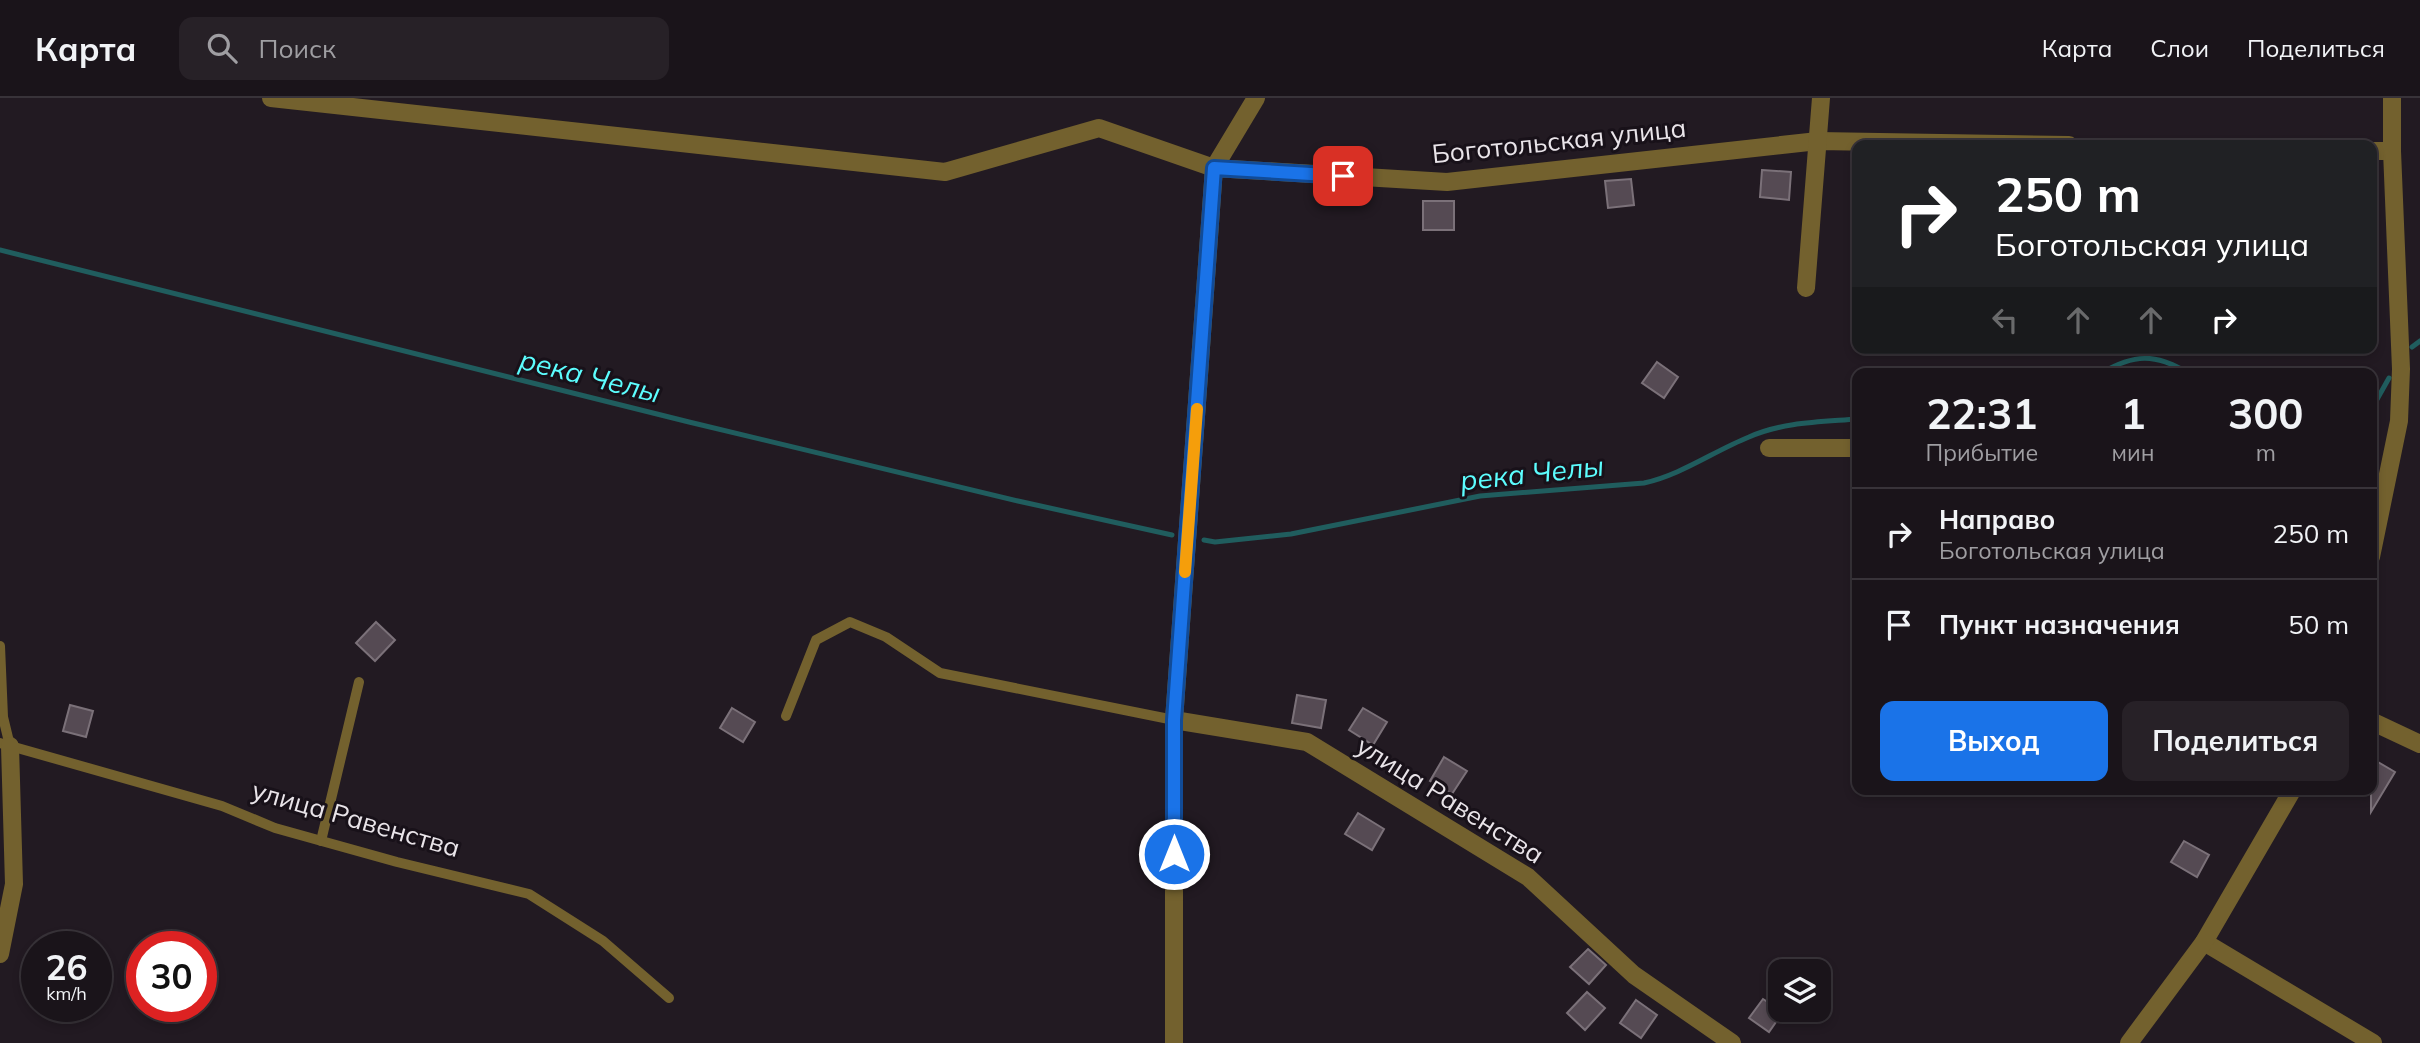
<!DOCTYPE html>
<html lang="ru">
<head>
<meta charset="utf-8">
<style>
	:root { --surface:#1a141a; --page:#272127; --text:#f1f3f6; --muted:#9f9ea2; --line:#383339; --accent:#1a73e8 }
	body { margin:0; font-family:Mulish,sans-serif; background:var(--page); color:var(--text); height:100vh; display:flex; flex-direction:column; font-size:26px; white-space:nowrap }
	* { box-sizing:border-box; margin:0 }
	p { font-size:23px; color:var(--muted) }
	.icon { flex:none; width:38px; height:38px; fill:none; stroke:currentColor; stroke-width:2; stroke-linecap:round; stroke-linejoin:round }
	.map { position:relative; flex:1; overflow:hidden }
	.drawer { position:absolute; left:1852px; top:270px; width:525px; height:427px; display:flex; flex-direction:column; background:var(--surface); border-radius:14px; box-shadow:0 4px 10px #0003,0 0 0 2px var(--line) }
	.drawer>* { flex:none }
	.top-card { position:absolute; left:1852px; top:42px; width:525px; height:214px; border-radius:14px; box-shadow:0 4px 10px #0003,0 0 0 2px var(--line); background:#202124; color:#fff; overflow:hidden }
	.buttons { position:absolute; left:1768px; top:861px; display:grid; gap:14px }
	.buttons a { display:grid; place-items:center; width:63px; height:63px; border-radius:14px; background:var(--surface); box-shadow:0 4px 10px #0003,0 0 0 2px var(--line); font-size:35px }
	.speed { position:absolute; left:21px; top:833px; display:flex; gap:14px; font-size:35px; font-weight:700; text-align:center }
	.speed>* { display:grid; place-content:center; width:91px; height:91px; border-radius:50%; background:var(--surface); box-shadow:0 4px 10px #0003,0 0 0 2px var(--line); line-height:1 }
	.speed small { font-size:18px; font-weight:400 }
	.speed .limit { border:10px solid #d22; background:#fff; color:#111 }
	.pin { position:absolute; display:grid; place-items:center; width:60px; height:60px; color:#fff; margin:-30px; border-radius:14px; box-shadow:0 4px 10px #0006 }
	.me { position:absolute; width:77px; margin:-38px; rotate:0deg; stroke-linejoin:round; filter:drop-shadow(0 0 5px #0008) }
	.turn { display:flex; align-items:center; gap:24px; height:147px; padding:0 28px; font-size:32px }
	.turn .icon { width:91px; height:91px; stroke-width:2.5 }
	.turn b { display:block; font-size:49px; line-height:60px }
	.lanes { display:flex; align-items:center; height:66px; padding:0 28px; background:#0003; justify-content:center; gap:35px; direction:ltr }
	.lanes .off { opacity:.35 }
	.eta { display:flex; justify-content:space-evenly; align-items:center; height:119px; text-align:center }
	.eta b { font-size:42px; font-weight:700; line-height:49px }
	.cta { display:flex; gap:14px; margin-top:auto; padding:14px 28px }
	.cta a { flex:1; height:80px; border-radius:14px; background:var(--accent); color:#fff; font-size:28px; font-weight:700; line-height:80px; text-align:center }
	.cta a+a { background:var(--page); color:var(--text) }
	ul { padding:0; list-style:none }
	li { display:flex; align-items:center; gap:21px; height:91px; padding:0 28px; border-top:2px solid var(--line) }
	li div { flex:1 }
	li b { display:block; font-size:26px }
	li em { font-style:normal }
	header { display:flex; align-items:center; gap:42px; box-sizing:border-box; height:98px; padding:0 35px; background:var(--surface); border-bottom:2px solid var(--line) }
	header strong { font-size:33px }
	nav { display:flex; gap:38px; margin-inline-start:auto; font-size:24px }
	.search { width:490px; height:63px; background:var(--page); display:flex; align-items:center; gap:18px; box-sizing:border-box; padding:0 24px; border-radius:14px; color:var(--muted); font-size:26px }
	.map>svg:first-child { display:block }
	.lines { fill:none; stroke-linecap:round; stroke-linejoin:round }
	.stream { stroke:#205d5e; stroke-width:5 }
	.building { fill:#554a53; stroke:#7b7179; stroke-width:2 }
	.service { stroke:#73612e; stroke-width:10 }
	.minor { stroke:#73612e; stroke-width:18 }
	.route-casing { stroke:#114b97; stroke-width:18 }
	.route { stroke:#1a73e8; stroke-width:12 }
	.slow { stroke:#f59e0b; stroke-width:12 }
	.labels { text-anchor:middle; stroke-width:6; stroke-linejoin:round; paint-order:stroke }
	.street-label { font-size:26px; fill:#e9e4e9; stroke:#181119 }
	.water-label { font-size:28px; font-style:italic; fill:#5cfdfe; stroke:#181119 }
</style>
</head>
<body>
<header>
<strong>Карта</strong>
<div class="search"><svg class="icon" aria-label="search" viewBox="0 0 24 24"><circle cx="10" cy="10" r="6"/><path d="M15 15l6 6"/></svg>Поиск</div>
<nav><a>Карта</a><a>Слои</a><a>Поделиться</a></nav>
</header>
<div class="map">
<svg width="2420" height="945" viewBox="0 0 2420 945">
	<rect width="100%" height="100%" fill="#221a22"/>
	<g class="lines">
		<g class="stream">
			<path d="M 0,152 L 689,324 L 1018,403 L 1172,437"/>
			<path d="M 2412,249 L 2420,243"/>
			<path d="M 2101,275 C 2134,256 2155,255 2188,275"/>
			<path d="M 2371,312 L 2389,280"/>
			<path d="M 1204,442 L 1215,444 L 1291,436 L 1480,398 L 1644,385 C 1681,377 1714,353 1749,339 C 1783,324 1820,324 1857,321"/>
		</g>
	</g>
	<g class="building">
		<path d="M 1762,72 L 1791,74 L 1789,102 L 1760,99 Z"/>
		<path d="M 1631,81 L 1634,107 L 1608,110 L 1605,83 Z"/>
		<rect x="1423" y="103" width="31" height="29"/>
		<path d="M 1657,264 L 1678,279 L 1664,300 L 1642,285 Z"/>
		<path d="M 376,524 L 395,542 L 375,563 L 356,545 Z"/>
		<path d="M 1297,597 L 1326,602 L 1321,630 L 1292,625 Z"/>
		<path d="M 70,607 L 93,613 L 86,639 L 63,633 Z"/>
		<path d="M 732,610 L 755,624 L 743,644 L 720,630 Z"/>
		<path d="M 1363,610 L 1387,624 L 1373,647 L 1349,632 Z"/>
		<path d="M 1444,659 L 1467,673 L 1452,696 L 1430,683 Z"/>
		<path d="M 2371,660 L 2395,674 L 2371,714 Z"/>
		<path d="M 1358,715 L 1384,731 L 1372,752 L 1345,736 Z"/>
		<path d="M 2184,743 L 2209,757 L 2197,779 L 2171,764 Z"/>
		<path d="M 1588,851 L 1606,867 L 1589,886 L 1570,869 Z"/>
		<path d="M 1587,894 L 1605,910 L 1585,932 L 1567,915 Z"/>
		<path d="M 1763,901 L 1783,914 L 1769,934 L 1749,920 Z"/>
		<path d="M 1636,902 L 1657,917 L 1641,940 L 1620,925 Z"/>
	</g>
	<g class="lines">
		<g class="service">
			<path d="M 0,548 L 3,619 L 10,648"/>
			<path d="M 786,618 L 816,542 L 850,524 L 886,539 L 940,575 L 1174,622"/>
			<path d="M 0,645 L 222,708 L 275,730 L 397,764 L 529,796 L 603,843 L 669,900"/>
			<path d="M 321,743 L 359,584"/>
		</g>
		<g class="minor">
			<path d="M 271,0 L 945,74 L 1099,30 L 1214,70 L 1447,84 L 1818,43 L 2069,47"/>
			<path d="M 2371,53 L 2392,53"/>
			<path d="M 1806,190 L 1821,0"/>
			<path d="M 1769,350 L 1857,350"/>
			<path d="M 2371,459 L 2399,323 L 2401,271 L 2392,53 L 2392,0"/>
			<path d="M 1174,622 L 1307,644 L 1528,779 L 1634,877 L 1732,945"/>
			<path d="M 2371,623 L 2420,646"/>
			<path d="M 2204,844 L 2373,945"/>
			<path d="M 0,856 L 14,786 L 10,648"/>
			<path d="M 1174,945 L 1174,622 L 1214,70 L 1256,0"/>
			<path d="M 2129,945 L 2204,844 L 2293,691"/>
		</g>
	</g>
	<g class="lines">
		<g class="route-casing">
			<path id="route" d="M 1174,756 L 1174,622 L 1214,70 L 1343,78"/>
		</g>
		<use href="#route" class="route"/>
		<path class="slow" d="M 1185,474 L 1197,311"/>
	</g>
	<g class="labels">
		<g class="street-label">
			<text transform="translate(1559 43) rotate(-6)" y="9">Боготольская улица</text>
			<text transform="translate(1450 702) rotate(32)" y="9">улица Равенства</text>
			<text transform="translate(356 721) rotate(16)" y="9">улица Равенства</text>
		</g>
		<g class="water-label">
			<text transform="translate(590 278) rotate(14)" y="10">река Челы</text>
			<text transform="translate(1532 375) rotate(-6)" y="10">река Челы</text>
		</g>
	</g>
</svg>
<div class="buttons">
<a><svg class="icon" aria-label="layers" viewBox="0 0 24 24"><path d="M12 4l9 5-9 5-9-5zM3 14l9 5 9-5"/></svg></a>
</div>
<div class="speed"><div>26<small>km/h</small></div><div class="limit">30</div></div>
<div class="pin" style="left:1343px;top:78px;background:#d93025"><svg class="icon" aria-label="arrive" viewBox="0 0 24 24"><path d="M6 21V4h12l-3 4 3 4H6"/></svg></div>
<svg class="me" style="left:1174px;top:756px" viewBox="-20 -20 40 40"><circle r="17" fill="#1a73e8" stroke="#fff" stroke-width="3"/><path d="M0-11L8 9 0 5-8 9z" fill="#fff"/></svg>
<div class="top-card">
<div class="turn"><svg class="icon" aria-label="right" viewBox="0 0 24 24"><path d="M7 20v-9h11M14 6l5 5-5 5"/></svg><div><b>250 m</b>Боготольская улица</div></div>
<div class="lanes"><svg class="icon off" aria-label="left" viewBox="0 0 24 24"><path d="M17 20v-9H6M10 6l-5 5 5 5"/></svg><svg class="icon off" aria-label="ahead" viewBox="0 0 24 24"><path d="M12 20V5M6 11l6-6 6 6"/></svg><svg class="icon off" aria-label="ahead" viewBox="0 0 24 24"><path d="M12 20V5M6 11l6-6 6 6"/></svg><svg class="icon" aria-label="right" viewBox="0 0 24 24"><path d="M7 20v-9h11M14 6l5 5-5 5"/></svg></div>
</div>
<section class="drawer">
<div class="eta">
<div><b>22:31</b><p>Прибытие</p></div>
<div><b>1</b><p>мин</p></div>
<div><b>300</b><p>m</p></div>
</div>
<ul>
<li><svg class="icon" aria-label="right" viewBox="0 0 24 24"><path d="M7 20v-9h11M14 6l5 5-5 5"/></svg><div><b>Направо</b><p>Боготольская улица</p></div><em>250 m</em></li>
<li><svg class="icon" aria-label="arrive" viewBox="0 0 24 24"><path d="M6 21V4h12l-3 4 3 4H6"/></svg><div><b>Пункт назначения</b></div><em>50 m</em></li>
</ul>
<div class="cta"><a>Выход</a><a>Поделиться</a></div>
</section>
</div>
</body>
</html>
